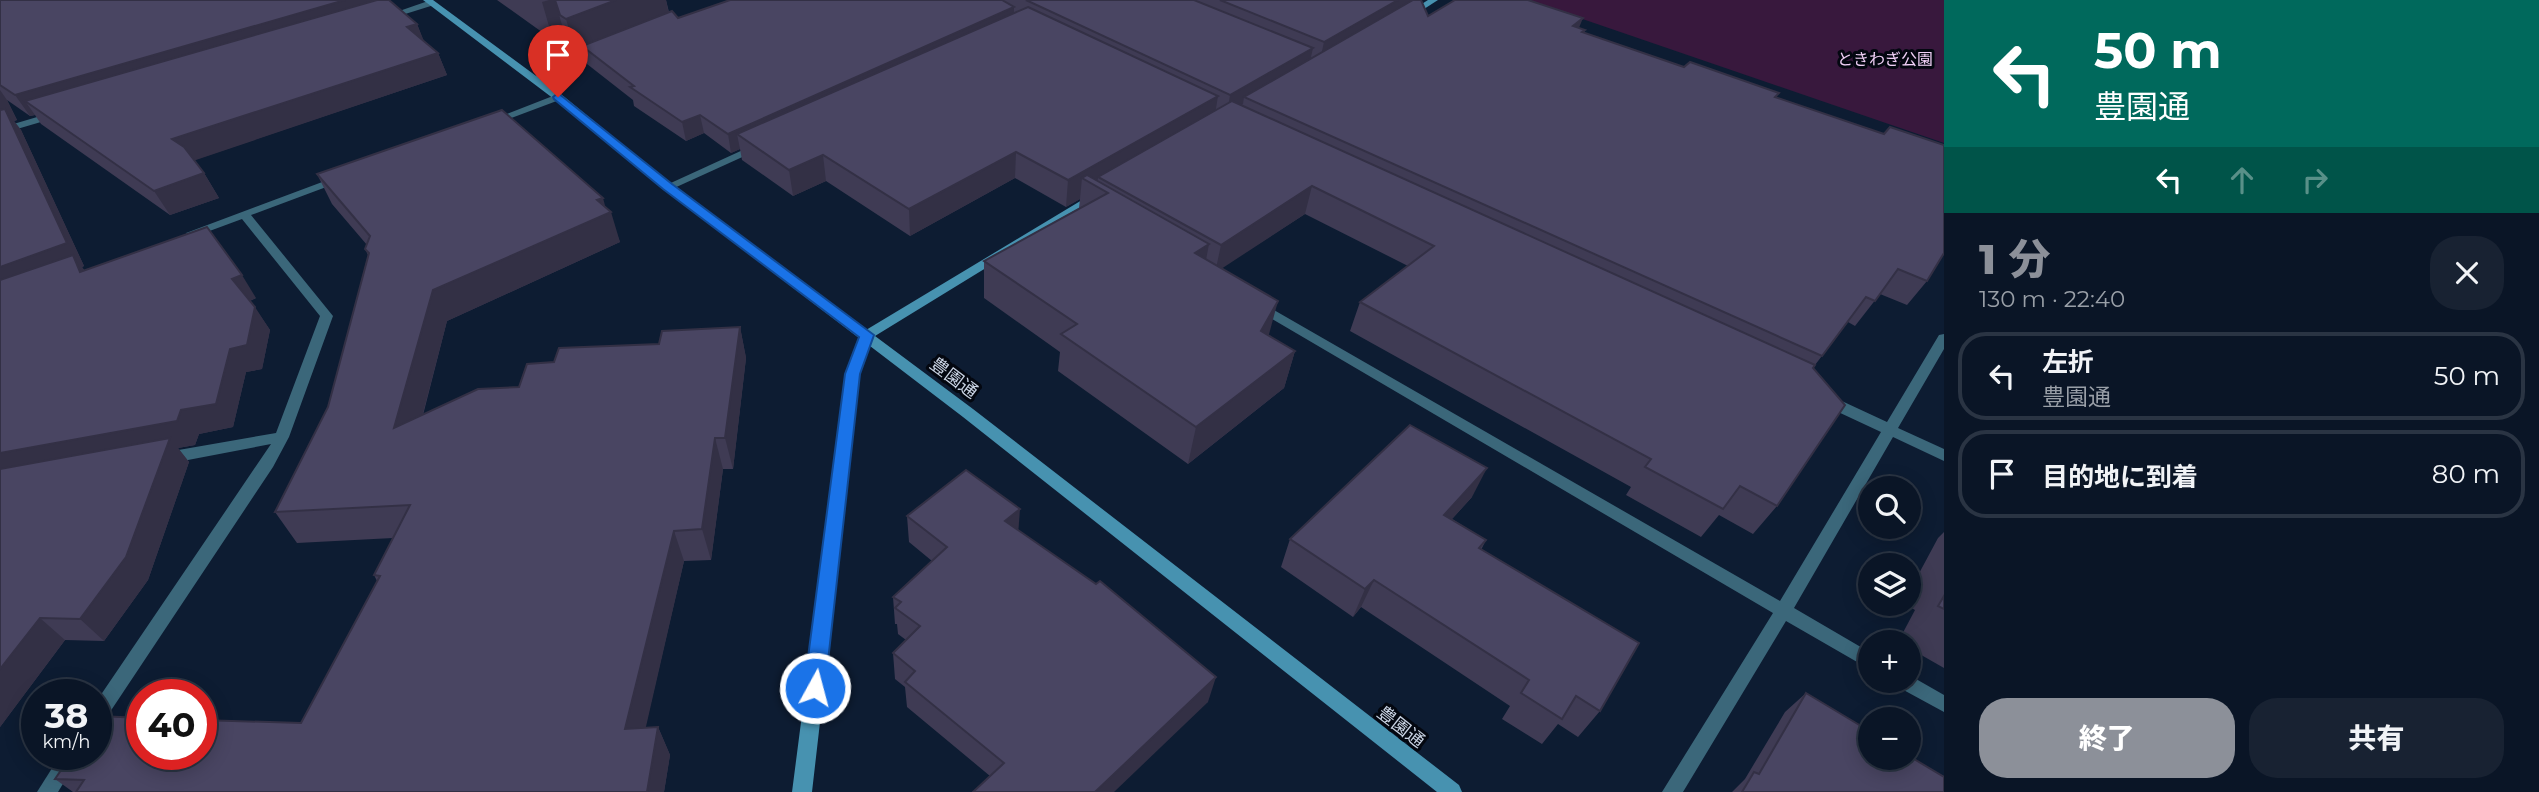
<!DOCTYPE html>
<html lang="ja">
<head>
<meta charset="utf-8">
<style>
	:root { --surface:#0a1526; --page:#182232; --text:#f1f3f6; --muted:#999fa7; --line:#2a3443; --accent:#8c9099 }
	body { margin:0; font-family:Montserrat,"Noto Sans JP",sans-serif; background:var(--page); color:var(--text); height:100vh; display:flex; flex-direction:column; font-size:26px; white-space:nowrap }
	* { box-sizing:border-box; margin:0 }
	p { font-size:23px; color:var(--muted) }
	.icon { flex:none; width:38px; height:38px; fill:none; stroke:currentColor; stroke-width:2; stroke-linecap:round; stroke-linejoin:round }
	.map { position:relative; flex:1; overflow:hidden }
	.sheet { display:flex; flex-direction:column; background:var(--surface); width:595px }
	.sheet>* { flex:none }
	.guide { background:#00695c; color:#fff; overflow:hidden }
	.tools { position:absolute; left:1858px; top:476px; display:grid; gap:14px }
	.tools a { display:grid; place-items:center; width:63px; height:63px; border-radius:50%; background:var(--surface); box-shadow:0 4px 18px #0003,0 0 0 2px var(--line); font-size:35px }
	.speed { position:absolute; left:21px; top:679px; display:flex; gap:14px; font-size:35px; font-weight:700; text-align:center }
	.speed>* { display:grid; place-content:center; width:91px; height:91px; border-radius:50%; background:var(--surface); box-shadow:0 4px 18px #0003,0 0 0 2px var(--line); line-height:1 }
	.speed small { font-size:18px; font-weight:400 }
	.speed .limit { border:10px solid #d22; background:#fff; color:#111 }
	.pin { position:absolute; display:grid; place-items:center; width:60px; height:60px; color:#fff; margin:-72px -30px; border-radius:50% 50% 50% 0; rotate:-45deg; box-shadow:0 0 7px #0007 }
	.pin .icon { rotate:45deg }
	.me { position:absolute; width:77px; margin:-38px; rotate:7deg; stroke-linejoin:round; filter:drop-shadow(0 0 5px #0008) }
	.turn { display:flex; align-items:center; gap:24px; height:147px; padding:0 35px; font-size:32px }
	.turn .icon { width:91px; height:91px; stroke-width:2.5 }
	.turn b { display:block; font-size:49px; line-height:60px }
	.lanes { display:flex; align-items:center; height:66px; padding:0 35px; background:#0003; justify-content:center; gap:35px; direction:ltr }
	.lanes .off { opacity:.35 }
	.round { display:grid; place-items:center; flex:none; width:74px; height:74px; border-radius:28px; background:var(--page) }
	.headline { display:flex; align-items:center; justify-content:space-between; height:119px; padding:0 35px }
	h1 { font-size:42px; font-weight:800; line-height:52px; color:var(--accent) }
	.button { display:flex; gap:14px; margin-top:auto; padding:14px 35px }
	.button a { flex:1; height:80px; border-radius:28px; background:var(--accent); color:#fff; font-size:28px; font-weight:800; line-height:80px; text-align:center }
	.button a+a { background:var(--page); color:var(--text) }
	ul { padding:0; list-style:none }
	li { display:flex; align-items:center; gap:21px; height:88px; margin:0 14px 10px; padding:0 21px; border:4px solid var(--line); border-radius:28px }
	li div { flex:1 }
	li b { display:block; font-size:26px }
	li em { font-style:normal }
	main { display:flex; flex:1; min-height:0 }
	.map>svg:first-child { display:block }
	.green { fill:#38183d }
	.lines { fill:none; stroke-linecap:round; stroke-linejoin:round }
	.street { fill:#3b677a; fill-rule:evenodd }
	.secondary { fill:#4792b0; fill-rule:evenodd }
	.wall { fill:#3f3b54 }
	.shaded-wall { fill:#333045 }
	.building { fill:#494562; stroke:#333045; stroke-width:2 }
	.route { fill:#1a73e8; stroke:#114b97; stroke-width:2 }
	.labels { text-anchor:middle; stroke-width:6; stroke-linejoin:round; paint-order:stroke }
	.far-park-label { font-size:16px; fill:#f1d0f7; stroke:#030710 }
	.street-label { font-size:18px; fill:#c9d3e3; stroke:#030710 }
</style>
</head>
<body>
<main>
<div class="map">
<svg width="1944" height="792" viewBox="0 0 1944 792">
	<rect width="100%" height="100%" fill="#0d1c32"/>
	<path class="green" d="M 1527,0 L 1944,0 L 1944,143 Z"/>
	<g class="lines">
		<g class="street">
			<path d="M 431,0 L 435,3 L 434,5 L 386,20 L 382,17 Z"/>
			<path d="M 600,49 L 608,51 L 536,81 L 528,79 Z"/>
			<path d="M 558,94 L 562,95 L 562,99 L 495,124 L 487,124 L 486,122 Z"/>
			<path d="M 54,112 L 59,115 L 58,117 L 0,134 L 0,128 Z"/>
			<path d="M 756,144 L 760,145 L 760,149 L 672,189 L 664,189 L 662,187 Z"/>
			<path d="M 341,175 L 347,178 L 345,180 L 251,215 L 333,316 L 289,437 L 273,467 L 102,724 L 96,726 L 96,702 L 271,444 L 167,464 L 162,462 L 160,458 L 162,454 L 167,452 L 276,433 L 320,316 L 242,219 L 196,236 L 188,236 L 186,233 Z"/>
			<path d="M 1260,302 L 1780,601 L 1881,432 L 1821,404 L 1819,400 L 1821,396 L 1831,396 L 1887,422 L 1939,335 L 1944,334 L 1944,349 L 1898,428 L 1944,449 L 1944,461 L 1893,437 L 1794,608 L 1871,653 L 1871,670 L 1786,621 L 1683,792 L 1662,792 L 1773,613 L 1255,309 L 1254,306 Z"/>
			<path d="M 1909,675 L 1944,695 L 1944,712 L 1898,687 L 1895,681 L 1909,681 Z"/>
			<path d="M 61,754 L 81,754 L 58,792 L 37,792 Z"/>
		</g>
		<g class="secondary">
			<path d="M 423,0 L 433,0 L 562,95 L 672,185 L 866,330 L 1092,194 L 1100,194 L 1100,198 L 875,336 L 973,409 L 1459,785 L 1462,792 L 1437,792 L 963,417 L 870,346 L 860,374 L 812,792 L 792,792 L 846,374 L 859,338 L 664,189 L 554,99 Z"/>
			<path d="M 1428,0 L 1438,0 L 1410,18 L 1403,16 Z"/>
		</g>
	</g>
	<g class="wall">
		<path d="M 0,0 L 417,24 L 423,40 L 438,53 L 447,75 L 194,160 L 204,173 L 219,198 L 170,215 L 41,124 L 35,115 L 30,116 L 7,100 L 17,120 L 14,121 L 21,130 L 84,266 L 82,267 L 84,270 L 256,298 L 250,301 L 270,330 L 262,369 L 246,372 L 233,427 L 199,434 L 195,445 L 178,448 L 189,462 L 148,580 L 104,641 L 65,640 L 0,727 Z"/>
		<path d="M 497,0 L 666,0 L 669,12 L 678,18 L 730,0 L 1412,0 L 1411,1 L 1428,16 L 1579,28 L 1585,30 L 1584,33 L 1684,67 L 1776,97 L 1927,281 L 1907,305 L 1880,294 L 1855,326 L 1848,322 L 1815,365 L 1813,368 L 1777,506 L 1753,534 L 1719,515 L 1701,537 L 1626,495 L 1631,487 L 1350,331 L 1360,302 L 1408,266 L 1305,214 L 1221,268 L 1269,336 L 1295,351 L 1284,388 L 1188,464 L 1058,371 L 1060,352 L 984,298 L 984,261 L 1079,208 L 1080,199 L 1066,207 L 1015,178 L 910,236 L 826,181 L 793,196 L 742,160 L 740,149 L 731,153 L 704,133 L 686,141 L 634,106 L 633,100 L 587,64 L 584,54 L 577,57 L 571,53 L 565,36 L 553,40 Z"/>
		<path d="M 317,174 L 606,207 L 620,242 L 447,321 L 423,415 L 519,387 L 554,362 L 659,344 L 740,327 L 746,358 L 733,469 L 723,469 L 711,560 L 684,561 L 645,728 L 658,727 L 670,755 L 664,792 L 73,792 L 55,779 L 301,723 L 377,581 L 374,575 L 393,538 L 297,543 L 275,512 L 328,407 L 368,255 L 365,249 L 367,245 L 332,204 Z"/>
		<path d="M 1472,497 L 1452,519 L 1486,540 L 1481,550 L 1600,711 L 1578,737 L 1558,724 L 1542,744 L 1502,719 L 1510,706 L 1361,607 L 1353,617 L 1281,567 L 1290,539 Z"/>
		<path d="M 907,516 L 1018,530 L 1208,702 L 990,776 L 907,707 L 905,687 L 895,679 L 893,653 L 906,640 L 898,634 L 897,624 L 895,624 L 893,597 L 932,561 L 909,542 Z"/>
		<path d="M 1944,532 L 1944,668 L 1909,648 L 1909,642 L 1898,642 L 1915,610 L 1905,604 L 1909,604 L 1909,592 L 1938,538 Z"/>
		<path d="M 1806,693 L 1944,792 L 1732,792 L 1745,779 L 1785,712 Z"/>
	</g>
	<g class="shaded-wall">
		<path d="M 345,0 L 381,0 L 25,101 L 35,115 L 30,116 L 15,95 Z"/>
		<path d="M 549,0 L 555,0 L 565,36 L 553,40 L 542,2 Z"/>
		<path d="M 616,0 L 666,0 L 670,20 L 582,46 L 584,54 L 577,57 L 566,19 Z"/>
		<path d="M 1398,0 L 1412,0 L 1409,8 L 1320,60 L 1324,42 Z"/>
		<path d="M 1014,7 L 1014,24 L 737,134 L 740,149 L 731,153 L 728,134 Z"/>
		<path d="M 1583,18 L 1574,40 L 1573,26 Z"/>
		<path d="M 417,24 L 426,46 L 407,27 Z"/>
		<path d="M 1313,48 L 1309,66 L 1244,97 L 1243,104 L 1227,114 L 1230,95 Z"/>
		<path d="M 438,53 L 447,75 L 187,163 L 172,139 Z"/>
		<path d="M 0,90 L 7,100 L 17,120 L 14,121 L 21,130 L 84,266 L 82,267 L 90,278 L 0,297 Z"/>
		<path d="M 1218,96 L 1214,121 L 1098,177 L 1097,187 L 1082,178 L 1080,199 L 1066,207 L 1068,180 Z"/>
		<path d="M 700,115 L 704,133 L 686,141 L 682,122 Z"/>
		<path d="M 1016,152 L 1015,178 L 910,236 L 909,209 Z"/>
		<path d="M 823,155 L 826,181 L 793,196 L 789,170 Z"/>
		<path d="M 204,173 L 219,198 L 170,215 L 154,191 Z"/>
		<path d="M 1312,186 L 1305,214 L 1215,273 L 1221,245 Z"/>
		<path d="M 603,198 L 607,213 L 611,212 L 620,242 L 447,321 L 411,459 L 394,428 L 433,290 Z"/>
		<path d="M 1209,244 L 1202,281 L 1195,253 Z"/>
		<path d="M 242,275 L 256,298 L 247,302 L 232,279 Z"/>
		<path d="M 1278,301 L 1268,338 L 1261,331 Z"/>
		<path d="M 255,307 L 270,330 L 262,369 L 246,372 L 233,427 L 199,434 L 195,445 L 178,448 L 189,462 L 148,580 L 104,641 L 80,619 L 0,480 L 0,453 L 181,410 L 230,349 Z"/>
		<path d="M 740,327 L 746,358 L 733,469 L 725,438 Z"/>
		<path d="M 1295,351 L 1284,388 L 1188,464 L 1196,427 Z"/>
		<path d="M 715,438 L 723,469 L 711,560 L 702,529 Z"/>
		<path d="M 1487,468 L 1472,497 L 1430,543 L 1444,515 Z"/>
		<path d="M 1020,509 L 1018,536 L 1005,521 Z"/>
		<path d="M 674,531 L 684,561 L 639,757 L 625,729 Z"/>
		<path d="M 1374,580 L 1361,607 L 1353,617 L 1365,589 Z"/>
		<path d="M 40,618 L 65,640 L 0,727 L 0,669 Z"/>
		<path d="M 1216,677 L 1208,702 L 1114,792 L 1095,792 Z"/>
		<path d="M 658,727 L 670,755 L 664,792 L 647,792 Z"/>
	</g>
	<g class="building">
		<path d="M 0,0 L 345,0 L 15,95 L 0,85 Z"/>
		<path d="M 377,0 L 389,0 L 417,24 L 407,27 L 438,53 L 172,139 L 184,147 L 204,173 L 154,191 L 25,101 Z"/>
		<path d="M 555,0 L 616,0 L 566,19 L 560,15 Z"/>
		<path d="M 730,0 L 1002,0 L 1014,7 L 728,134 L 700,115 L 682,122 L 630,87 L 634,86 L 582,46 L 672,11 L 678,18 Z"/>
		<path d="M 1026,0 L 1194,0 L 1313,48 L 1230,95 Z"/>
		<path d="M 1220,0 L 1398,0 L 1324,42 Z"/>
		<path d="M 1413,0 L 1421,0 L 1428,16 L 1455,0 L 1528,0 L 1583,18 L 1573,26 L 1585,30 L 1582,32 L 1684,67 L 1690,62 L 1779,93 L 1775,97 L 1884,134 L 1890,127 L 1944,145 L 1944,253 L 1927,281 L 1898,269 L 1875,301 L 1866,297 L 1822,356 L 1244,97 Z"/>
		<path d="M 1028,7 L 1218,96 L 1068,180 L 1016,152 L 909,209 L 823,155 L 789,170 L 737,134 Z"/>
		<path d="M 1232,101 L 1815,365 L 1813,368 L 1845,405 L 1777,506 L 1740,486 L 1723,509 L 1645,467 L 1651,459 L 1360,302 L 1434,246 L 1312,186 L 1221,245 L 1098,177 Z"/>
		<path d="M 5,109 L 67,243 L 0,267 L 0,110 Z"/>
		<path d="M 502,110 L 603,198 L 597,200 L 611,212 L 433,290 L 394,428 L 478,389 L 519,387 L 527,364 L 554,362 L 559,348 L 659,344 L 662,331 L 740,327 L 725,438 L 715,438 L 702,529 L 674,531 L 625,729 L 658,727 L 647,792 L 76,792 L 84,780 L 55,779 L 72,754 L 96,754 L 96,719 L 98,716 L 142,718 L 142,754 L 201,754 L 201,720 L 301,723 L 380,576 L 374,575 L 410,505 L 275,512 L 328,407 L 369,253 L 365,249 L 370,236 L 317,174 Z"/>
		<path d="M 1087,175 L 1209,244 L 1195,253 L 1278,301 L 1261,331 L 1295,351 L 1196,427 L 1061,334 L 1077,324 L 984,261 L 1108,193 L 1082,178 Z"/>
		<path d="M 207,227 L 242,275 L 232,279 L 255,307 L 247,345 L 230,349 L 216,404 L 181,410 L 177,421 L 0,453 L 0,280 L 73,255 L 80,272 Z"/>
		<path d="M 1410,425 L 1487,468 L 1444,515 L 1486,540 L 1479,548 L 1639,643 L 1600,711 L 1576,696 L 1562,719 L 1521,693 L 1529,680 L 1374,580 L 1365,589 L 1290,539 Z"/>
		<path d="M 170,438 L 126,557 L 80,619 L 40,618 L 0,669 L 0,469 Z"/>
		<path d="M 966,470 L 1020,509 L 1005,521 L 1096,584 L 1100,581 L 1216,677 L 1095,792 L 973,792 L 1004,763 L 905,682 L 915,671 L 893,653 L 920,626 L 895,608 L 901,602 L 893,597 L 947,547 L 907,516 Z"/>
		<path d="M 1944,596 L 1944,609 L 1938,606 Z"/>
		<path d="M 1806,693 L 1871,732 L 1871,758 L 1909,758 L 1909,756 L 1944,777 L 1944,792 L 1742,792 L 1754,772 L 1759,774 Z"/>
	</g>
	<path class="route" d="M 558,93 L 672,184 L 874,335 L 860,374 L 825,688 L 822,694 L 815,697 L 807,694 L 804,688 L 845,374 L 859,337 L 663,189 L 554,99 L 553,97 Z"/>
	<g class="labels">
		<g class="far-park-label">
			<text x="1885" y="65">ときわぎ公園</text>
		</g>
		<g class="street-label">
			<text transform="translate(954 378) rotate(37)" y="6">豊園通</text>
			<text transform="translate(1401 727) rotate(38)" y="6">豊園通</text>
		</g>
	</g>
</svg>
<div class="tools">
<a><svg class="icon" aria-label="search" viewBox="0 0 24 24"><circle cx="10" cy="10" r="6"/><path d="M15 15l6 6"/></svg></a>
<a><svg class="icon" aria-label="layers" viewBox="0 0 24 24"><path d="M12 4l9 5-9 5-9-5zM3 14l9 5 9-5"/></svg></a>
<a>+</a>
<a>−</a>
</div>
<div class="speed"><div>38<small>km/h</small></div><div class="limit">40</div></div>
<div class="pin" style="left:558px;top:97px;background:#d93025"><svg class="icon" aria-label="arrive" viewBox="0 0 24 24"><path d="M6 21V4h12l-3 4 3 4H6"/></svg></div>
<svg class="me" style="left:815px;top:688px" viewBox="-20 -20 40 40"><circle r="17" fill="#1a73e8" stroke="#fff" stroke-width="3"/><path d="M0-11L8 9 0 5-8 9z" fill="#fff"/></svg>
</div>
<section class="sheet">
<div class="guide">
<div class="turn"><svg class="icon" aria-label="left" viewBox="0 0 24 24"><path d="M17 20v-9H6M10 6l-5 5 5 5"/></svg><div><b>50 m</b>豊園通</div></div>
<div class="lanes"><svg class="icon" aria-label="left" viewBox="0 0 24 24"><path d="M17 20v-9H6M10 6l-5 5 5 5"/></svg><svg class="icon off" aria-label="ahead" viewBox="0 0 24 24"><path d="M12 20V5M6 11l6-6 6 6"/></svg><svg class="icon off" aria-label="right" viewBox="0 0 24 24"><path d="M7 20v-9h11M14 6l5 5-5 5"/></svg></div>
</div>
<div class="headline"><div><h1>1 分</h1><p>130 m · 22:40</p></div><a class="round"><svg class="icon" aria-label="close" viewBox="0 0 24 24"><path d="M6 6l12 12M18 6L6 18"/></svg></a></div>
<ul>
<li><svg class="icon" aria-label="left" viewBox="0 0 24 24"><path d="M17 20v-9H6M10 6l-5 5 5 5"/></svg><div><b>左折</b><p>豊園通</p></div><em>50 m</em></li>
<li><svg class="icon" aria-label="arrive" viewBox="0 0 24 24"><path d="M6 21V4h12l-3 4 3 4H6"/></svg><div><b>目的地に到着</b></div><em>80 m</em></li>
</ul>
<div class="button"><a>終了</a><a>共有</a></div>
</section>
</main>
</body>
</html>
